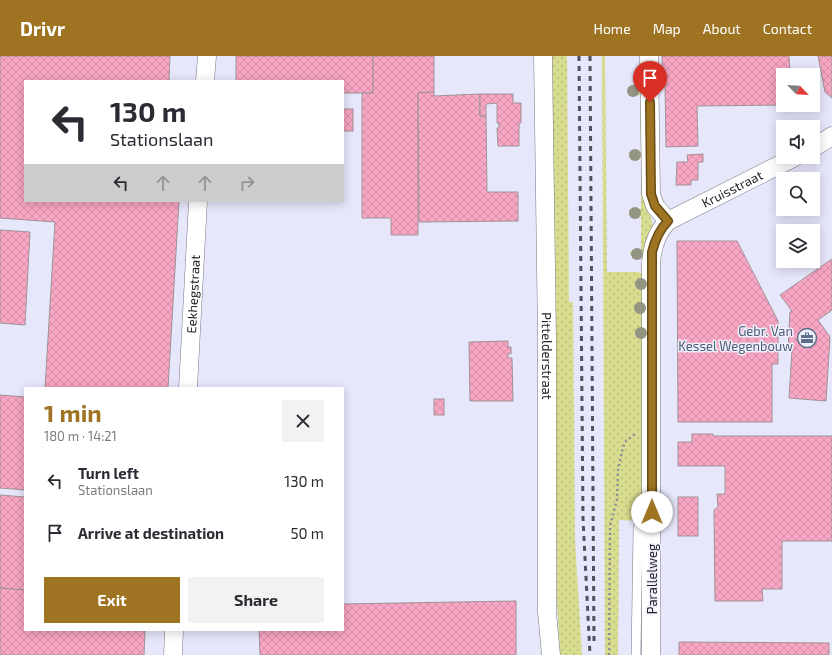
<!DOCTYPE html>
<html lang="en">
<head>
<meta charset="utf-8">
<style>
	:root { --surface:#fff; --page:#f2f2f3; --text:#2b2b33; --muted:#7c7c81; --accent:#9e7322 }
	body { margin:0; font-family:"Exo 2",sans-serif; background:var(--page); color:var(--text); height:100vh; display:flex; flex-direction:column; font-size:15px; white-space:nowrap }
	* { box-sizing:border-box; margin:0 }
	p { font-size:13px; color:var(--muted) }
	.icon { flex:none; width:22px; height:22px; fill:none; stroke:currentColor; stroke-width:2; stroke-linecap:round; stroke-linejoin:round }
	.map { position:relative; flex:1; overflow:hidden }
	.details { position:absolute; left:24px; top:331px; width:320px; height:244px; display:flex; flex-direction:column; background:var(--surface); border-radius:0px; box-shadow:0 2px 10px #0003 }
	.details>* { flex:none }
	.top-card { position:absolute; left:24px; top:24px; width:320px; height:122px; border-radius:0px; box-shadow:0 2px 10px #0003; background:#fff; color:var(--text); overflow:hidden }
	.needle { width:26px; rotate:115deg }
	.fabs { position:absolute; left:776px; top:12px; display:grid; gap:8px }
	.fabs a { display:grid; place-items:center; width:44px; height:44px; border-radius:0px; background:var(--surface); box-shadow:0 2px 10px #0003; font-size:20px }
	.pin { position:absolute; display:grid; place-items:center; width:34px; height:34px; color:#fff; margin:-41px -17px; border-radius:50% 50% 50% 0; rotate:-45deg; box-shadow:0 0 4px #0007 }
	.pin .icon { rotate:45deg }
	.me { position:absolute; width:44px; margin:-22px; rotate:0deg; stroke-linejoin:round; filter:drop-shadow(0 0 3px #0008) }
	.turn { display:flex; align-items:center; gap:14px; height:84px; padding:0 20px; font-size:18px }
	.turn .icon { width:52px; height:52px; stroke-width:2.5 }
	.turn b { display:block; font-size:28px; line-height:34px }
	.lanes { display:flex; align-items:center; height:38px; padding:0 20px; background:#0003; justify-content:center; gap:20px; direction:ltr }
	.lanes .off { opacity:.35 }
	.round { display:grid; place-items:center; flex:none; width:42px; height:42px; border-radius:0px; background:var(--page) }
	.summary { display:flex; align-items:center; justify-content:space-between; height:68px; padding:0 20px }
	h1 { font-size:24px; font-weight:700; line-height:30px; color:var(--accent) }
	.action { display:flex; gap:8px; margin-top:auto; padding:8px 20px }
	.action a { flex:1; height:46px; border-radius:0px; background:var(--accent); color:#fff; font-size:16px; font-weight:700; line-height:46px; text-align:center }
	.action a+a { background:var(--page); color:var(--text) }
	ul { padding:0; list-style:none }
	li { display:flex; align-items:center; gap:12px; height:52px; padding:0 20px }
	li div { flex:1 }
	li b { display:block; font-size:15px }
	li em { font-style:normal }
	header { display:flex; align-items:center; gap:24px; box-sizing:border-box; height:56px; padding:0 20px; background:var(--accent); color:#fff }
	header strong { font-size:19px }
	nav { display:flex; gap:22px; margin-inline-start:auto; font-size:14px }
	.map>svg:first-child { display:block }
	.built { fill:#e6e7fb; fill-rule:evenodd }
	.grass { fill:url(#grass-dots) }
	.building { fill:url(#building-cross-hatch); stroke:#9f9296 }
	.lines { fill:none; stroke-linecap:round; stroke-linejoin:round }
	.lane-casing { stroke:#787984; stroke-width:10 }
	.street-casing { stroke:#787984; stroke-width:19 }
	.path { stroke:#8d8d96; stroke-width:2.5; stroke-dasharray:2 3; stroke-linecap:butt }
	.lane { stroke:#fff; stroke-width:9 }
	.street { stroke:#fff; stroke-width:18 }
	.rail { stroke:#525259; stroke-width:3; stroke-dasharray:5 5; stroke-linecap:butt }
	.tree { fill:#939482 }
	.route-casing { stroke:#674b16; stroke-width:10 }
	.route { stroke:#9e7322; stroke-width:7 }
	.labels { text-anchor:middle; stroke-width:3; stroke-linejoin:round; paint-order:stroke }
	.street-label { font-size:13px; fill:#232328; stroke:#eff0fc }
	.service-label { font-size:13px; fill:#4e5e75; stroke:#eff0fc; text-anchor:end }
</style>
</head>
<body>
<header>
<strong>Drivr</strong>
<nav><a>Home</a><a>Map</a><a>About</a><a>Contact</a></nav>
</header>
<div class="map">
<svg width="832" height="599" viewBox="0 0 832 599">
	<defs>
		<pattern id="grass-dots" width="8" height="8" patternUnits="userSpaceOnUse"><rect width="8" height="8" fill="#d8dc8f"/><path d="M2 2h.1M6 6h.1" fill="none" stroke="#b9bc7b" stroke-width="1.8" stroke-linecap="round"/></pattern>
		<pattern id="building-cross-hatch" width="8" height="8" patternUnits="userSpaceOnUse"><rect width="8" height="8" fill="#f8a6c3"/><path d="M0 0l8 8M0 8l8-8" fill="none" stroke="#d48fa8"/></pattern>
	</defs>
	<rect width="100%" height="100%" fill="#eff0fc"/>
	<path class="built" d="M 0,0 L 832,0 L 832,599 L 0,599 ZM 783,19 L 813,19 L 813,49 L 783,49 ZM 25,25 L 343,25 L 343,145 L 25,145 ZM 783,71 L 813,71 L 813,101 L 783,101 ZM 783,123 L 813,123 L 813,153 L 783,153 ZM 783,175 L 813,175 L 813,205 L 783,205 ZM 25,332 L 343,332 L 343,574 L 25,574 Z"/>
	<g class="grass">
		<path d="M 551,0 L 567,0 L 569,246 L 573,246 L 575,484 L 582,599 L 560,599 L 557,546 Z"/>
		<path d="M 602,0 L 605,0 L 607,216 L 638,216 L 643,218 L 644,463 L 641,465 L 619,464 L 618,599 L 605,599 Z"/>
		<path d="M 640,0 L 644,0 L 645,148 L 652,165 L 653,172 L 643,199 L 641,202 C 635,202 630,201 630,195 L 641,194 L 641,160 L 629,160 L 629,154 L 641,153 L 641,102 L 629,102 L 629,96 L 641,96 L 640,39 L 629,39 L 629,32 L 640,32 Z"/>
	</g>
	<g class="building">
		<path d="M 0,0 L 170,0 L 169,25 L 25,25 L 25,145 L 179,145 L 168,332 L 45,332 L 55,166 L 0,162 Z"/>
		<path d="M 236,0 L 373,0 L 373,37 L 343,37 L 343,25 L 236,25 Z"/>
		<path d="M 373,0 L 434,0 L 434,36 L 418,37 L 418,179 L 391,179 L 391,162 L 362,162 L 362,37 L 373,37 Z"/>
		<path d="M 662,0 L 789,0 L 790,19 L 783,19 L 783,49 L 697,50 L 698,90 L 666,91 L 665,27 L 663,27 Z"/>
		<path d="M 818,0 L 832,0 L 832,42 L 825,36 Z"/>
		<path d="M 434,36 L 434,40 L 480,38 L 480,60 L 486,60 L 487,136 L 518,136 L 518,165 L 419,166 L 418,37 Z"/>
		<path d="M 480,38 L 513,38 L 513,47 L 521,47 L 521,67 L 519,67 L 519,90 L 498,90 L 497,72 L 499,72 L 499,67 L 497,67 L 497,47 L 486,48 L 486,60 L 480,60 Z"/>
		<rect x="343" y="53" width="10" height="22"/>
		<path d="M 703,98 L 703,106 L 698,106 L 698,124 L 691,124 L 691,129 L 676,129 L 677,106 L 688,106 L 687,99 Z"/>
		<path d="M 0,174 L 30,176 L 25,269 L 0,267 Z"/>
		<path d="M 677,185 L 737,185 L 778,265 L 778,308 L 772,308 L 772,366 L 678,366 Z"/>
		<path d="M 832,203 L 832,254 L 818,264 L 830,281 L 826,345 L 789,342 L 792,294 L 788,294 L 790,256 L 792,255 L 780,239 Z"/>
		<path d="M 508,285 L 508,291 L 511,291 L 511,298 L 508,297 L 508,302 L 512,302 L 513,345 L 470,345 L 469,286 Z"/>
		<path d="M 0,339 L 25,341 L 25,434 L 0,432 Z"/>
		<rect x="434" y="343" width="10" height="16"/>
		<path d="M 692,378 L 713,378 L 713,380 L 832,380 L 832,485 L 782,485 L 782,533 L 762,533 L 763,545 L 715,545 L 714,454 L 718,451 L 717,438 L 725,438 L 725,410 L 678,410 L 678,386 L 692,386 Z"/>
		<path d="M 0,439 L 25,441 L 25,534 L 0,532 Z"/>
		<rect x="678" y="441" width="20" height="39"/>
		<path d="M 0,532 L 25,534 L 25,574 L 123,574 L 145,575 L 144,599 L 0,599 Z"/>
		<path d="M 516,545 L 516,599 L 260,599 L 259,574 L 343,574 L 343,548 Z"/>
		<path d="M 679,586 L 829,587 L 829,599 L 679,599 Z"/>
	</g>
	<g class="lines">
		<g class="lane-casing">
			<path id="lane" d="M 636,599 L 638,472 L 652,471"/>
		</g>
		<g class="street-casing">
			<g id="street">
				<path id="s1" d="M 543,0 L 547,281 L 547,556 L 551,599"/>
				<path d="M 649,0 L 651,138 L 655,150 L 668,165"/>
				<path d="M 205,25 L 207,0"/>
				<path d="M 813,92 L 832,80"/>
				<path id="s2" d="M 188,332 L 198,145"/>
				<path d="M 173,599 L 174,574"/>
				<path id="s3" d="M 651,599 L 651,208 C 652,191 656,177 668,165 L 795,101"/>
			</g>
		</g>
		<path class="path" d="M 609,599 L 610,470 L 617,443 L 618,414 L 623,391 L 626,385 L 635,378"/>
		<use href="#lane" class="lane"/>
		<use href="#street" class="street"/>
		<g class="rail">
			<path d="M 579,0 L 583,463 L 590,599"/>
			<path d="M 590,0 L 594,587"/>
		</g>
	</g>
	<g class="tree">
		<circle cx="633" cy="35" r="6"/>
		<circle cx="635" cy="99" r="6"/>
		<circle cx="635" cy="157" r="6"/>
		<circle cx="637" cy="198" r="6"/>
		<circle cx="641" cy="228" r="6"/>
		<circle cx="640" cy="252" r="6"/>
		<circle cx="641" cy="277" r="6"/>
	</g>
	<g class="lines">
		<g class="route-casing">
			<path id="route" d="M 650,46 L 651,138 L 655,150 L 668,165 C 659,174 655,184 652,196 L 652,456"/>
		</g>
		<use href="#route" class="route"/>
	</g>
	<defs>
		<g id="office-ring" transform="scale(1)"><circle r="9.5" fill="#eff0fc" stroke="#5c6f8a" stroke-width="1.5"/><path d="M-6-3h4V-5.5h4V-3h4V5H-6ZM-1-4.5V-3h2v-1.5ZM-6 0V1H6V0Z" fill="#5c6f8a"/></g>
	</defs>
	<g fill-rule="evenodd">
		<use href="#office-ring" x="807" y="282"/>
	</g>
	<g class="labels">
		<g class="street-label">
			<text dy="5" stroke="none"><textPath href="#s3" startOffset="510">Kruisstraat</textPath></text>
			<text dy="5" stroke="none"><textPath href="#s2" startOffset="94">Eekhegstraat</textPath></text>
			<text dy="5" stroke="none"><textPath href="#s1" startOffset="300">Pittelderstraat</textPath></text>
			<text transform="translate(652 523) rotate(-90)" y="5">Parallelweg</text>
		</g>
		<g class="service-label">
			<text x="793" y="280">Gebr. Van<tspan x="793" dy="15">Kessel Wegenbouw</tspan></text>
		</g>
	</g>
</svg>
<div class="fabs">
<a><svg class="needle" viewBox="-14 -14 28 28"><path d="M0-13l5 13h-10z" fill="#e53935"/><path d="M0 13l5-13h-10z" fill="#7c7c81"/></svg></a>
<a><svg class="icon" aria-label="sound" viewBox="0 0 24 24"><path d="M4 9h4l5-4v14l-5-4H4zM17 9q2 3 0 6"/></svg></a>
<a><svg class="icon" aria-label="search" viewBox="0 0 24 24"><circle cx="10" cy="10" r="6"/><path d="M15 15l6 6"/></svg></a>
<a><svg class="icon" aria-label="layers" viewBox="0 0 24 24"><path d="M12 4l9 5-9 5-9-5zM3 14l9 5 9-5"/></svg></a>
</div>
<div class="pin" style="left:650px;top:46px;background:#d93025"><svg class="icon" aria-label="arrive" viewBox="0 0 24 24"><path d="M6 21V4h12l-3 4 3 4H6"/></svg></div>
<svg class="me" style="left:652px;top:456px" viewBox="-20 -20 40 40"><circle r="19" fill="#fff"/><path d="M0-13L10 11 0 6-10 11z" fill="#9e7322"/></svg>
<div class="top-card">
<div class="turn"><svg class="icon" aria-label="left" viewBox="0 0 24 24"><path d="M17 20v-9H6M10 6l-5 5 5 5"/></svg><div><b>130 m</b>Stationslaan</div></div>
<div class="lanes"><svg class="icon" aria-label="left" viewBox="0 0 24 24"><path d="M17 20v-9H6M10 6l-5 5 5 5"/></svg><svg class="icon off" aria-label="ahead" viewBox="0 0 24 24"><path d="M12 20V5M6 11l6-6 6 6"/></svg><svg class="icon off" aria-label="ahead" viewBox="0 0 24 24"><path d="M12 20V5M6 11l6-6 6 6"/></svg><svg class="icon off" aria-label="right" viewBox="0 0 24 24"><path d="M7 20v-9h11M14 6l5 5-5 5"/></svg></div>
</div>
<section class="details">
<div class="summary"><div><h1>1 min</h1><p>180 m · 14:21</p></div><a class="round"><svg class="icon" aria-label="close" viewBox="0 0 24 24"><path d="M6 6l12 12M18 6L6 18"/></svg></a></div>
<ul>
<li><svg class="icon" aria-label="left" viewBox="0 0 24 24"><path d="M17 20v-9H6M10 6l-5 5 5 5"/></svg><div><b>Turn left</b><p>Stationslaan</p></div><em>130 m</em></li>
<li><svg class="icon" aria-label="arrive" viewBox="0 0 24 24"><path d="M6 21V4h12l-3 4 3 4H6"/></svg><div><b>Arrive at destination</b></div><em>50 m</em></li>
</ul>
<div class="action"><a>Exit</a><a>Share</a></div>
</section>
</div>
</body>
</html>
